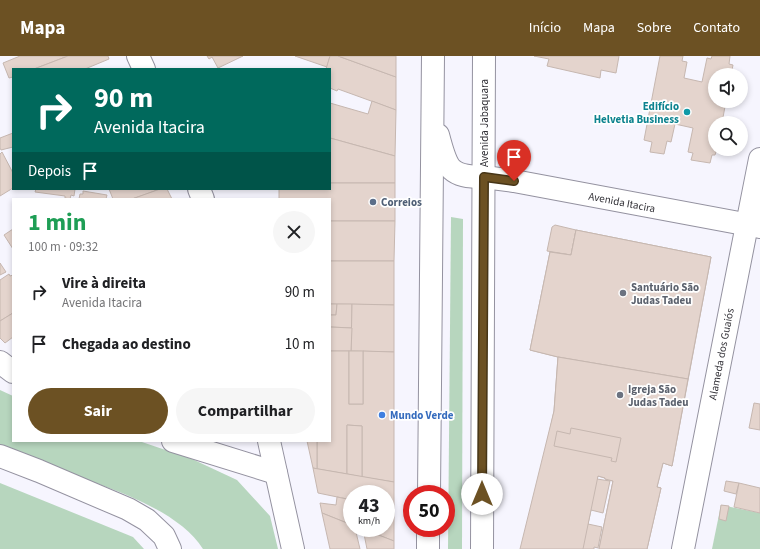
<!DOCTYPE html>
<html lang="pt">
<head>
<meta charset="utf-8">
<style>
	:root { --surface:#fff; --page:#f6f6f6; --text:#202124; --muted:#757577; --accent:#6c5123 }
	body { margin:0; font-family:"Source Sans 3",sans-serif; background:var(--page); color:var(--text); height:100vh; display:flex; flex-direction:column; font-size:15px; white-space:nowrap }
	* { box-sizing:border-box; margin:0 }
	p { font-size:13px; color:var(--muted) }
	.icon { flex:none; width:22px; height:22px; fill:none; stroke:currentColor; stroke-width:2; stroke-linecap:round; stroke-linejoin:round }
	.map { position:relative; flex:1; overflow:hidden }
	.panel { position:absolute; left:12px; top:142px; width:319px; height:244px; display:flex; flex-direction:column; background:var(--surface); border-radius:0px; box-shadow:0 2px 6px #0003 }
	.panel>* { flex:none }
	.top-card { position:absolute; left:12px; top:12px; width:319px; height:122px; border-radius:0px; box-shadow:0 2px 6px #0003; background:#00695c; color:#fff; overflow:hidden }
	.tools { position:absolute; left:708px; top:12px; display:grid; gap:8px }
	.tools a { display:grid; place-items:center; width:40px; height:40px; border-radius:50%; background:var(--surface); box-shadow:0 2px 6px #0003; font-size:20px }
	.speed { position:absolute; left:343px; top:429px; display:flex; gap:8px; font-size:20px; font-weight:700; text-align:center }
	.speed>* { display:grid; place-content:center; width:52px; height:52px; border-radius:50%; background:var(--surface); box-shadow:0 2px 6px #0003; line-height:1 }
	.speed small { font-size:10px; font-weight:400 }
	.speed .limit { border:6px solid #d22; background:#fff; color:#111 }
	.pin { position:absolute; display:grid; place-items:center; width:34px; height:34px; color:#fff; margin:-41px -17px; border-radius:50% 50% 50% 0; rotate:-45deg; box-shadow:0 0 4px #0007 }
	.pin .icon { rotate:45deg }
	.me { position:absolute; width:44px; margin:-22px; rotate:0deg; stroke-linejoin:round; filter:drop-shadow(0 0 3px #0008) }
	.turn { display:flex; align-items:center; gap:14px; height:84px; padding:0 16px; font-size:18px }
	.turn .icon { width:52px; height:52px; stroke-width:2.5 }
	.turn b { display:block; font-size:28px; line-height:34px }
	.then { display:flex; align-items:center; height:38px; padding:0 16px; background:#0003; gap:8px; font-size:15px }
	.round { display:grid; place-items:center; flex:none; width:42px; height:42px; border-radius:21px; background:var(--page) }
	.head { display:flex; align-items:center; justify-content:space-between; height:68px; padding:0 16px }
	h1 { font-size:24px; font-weight:700; line-height:30px; color:#1e9e55 }
	.button { display:flex; gap:8px; margin-top:auto; padding:8px 16px }
	.button a { flex:1; height:46px; border-radius:24px; background:var(--accent); color:#fff; font-size:16px; font-weight:700; line-height:46px; text-align:center }
	.button a+a { background:var(--page); color:var(--text) }
	ul { padding:0; list-style:none }
	li { display:flex; align-items:center; gap:12px; height:52px; padding:0 16px }
	li div { flex:1 }
	li b { display:block; font-size:15px }
	li em { font-style:normal }
	header { display:flex; align-items:center; gap:24px; box-sizing:border-box; height:56px; padding:0 20px; background:var(--accent); color:#fff }
	header strong { font-size:19px }
	nav { display:flex; gap:22px; margin-inline-start:auto; font-size:14px }
	.map>svg:first-child { display:block }
	.green { fill:#b7d6be }
	.building { fill:#e4d4cd; stroke:#c6b7b0; fill-rule:evenodd }
	.lines { fill:none; stroke-linecap:round; stroke-linejoin:round }
	.minor-casing { stroke:#9492a0; stroke-width:24 }
	.secondary-casing { stroke:#9492a0; stroke-width:24 }
	.primary-casing { stroke:#9492a0; stroke-width:24 }
	.minor { stroke:#fff; stroke-width:22 }
	.secondary { stroke:#fff; stroke-width:22 }
	.primary { stroke:#fff; stroke-width:22 }
	.route-casing { stroke:#463517; stroke-width:10 }
	.route { stroke:#6c5123; stroke-width:7 }
	.culture-dot { fill:#0f9aa8; stroke:#fff; stroke-width:1.5 }
	.service-dot { fill:#5c6f8a; stroke:#fff; stroke-width:1.5 }
	.worship-dot { fill:#6b7280; stroke:#fff; stroke-width:1.5 }
	.shop-dot { fill:#3f7fe0; stroke:#fff; stroke-width:1.5 }
	.labels { text-anchor:middle; stroke-width:3.5; stroke-linejoin:round; paint-order:stroke }
	.culture-label { font-size:11px; font-weight:bold; fill:#0d838f; stroke:#fff; text-anchor:end }
	.street-label { font-size:11px; fill:#302f35; stroke:#fff }
	.service-label { font-size:11px; font-weight:bold; fill:#4e5e75; stroke:#fff; text-anchor:start }
	.worship-label { font-size:11px; font-weight:bold; fill:#5b616d; stroke:#fff; text-anchor:start }
	.shop-label { font-size:11px; font-weight:bold; fill:#366cbe; stroke:#fff; text-anchor:start }
</style>
</head>
<body>
<header>
<strong>Mapa</strong>
<nav><a>Início</a><a>Mapa</a><a>Sobre</a><a>Contato</a></nav>
</header>
<div class="map">
<svg width="760" height="493" viewBox="0 0 760 493">
	<rect width="100%" height="100%" fill="#f6f5fe"/>
	<g class="green">
		<path d="M 451,161 L 463,163 L 462,493 L 448,493 Z"/>
		<path d="M 0,334 L 13,340 L 13,385 L 139,385 L 192,403 L 237,424 L 270,460 L 278,493 L 203,493 C 175,448 88,425 40,408 C 26,403 13,397 0,391 Z"/>
		<path d="M 0,427 L 133,481 L 144,493 L 0,493 Z"/>
		<path d="M 721,449 L 760,457 L 760,493 L 712,493 Z"/>
	</g>
	<g class="building">
		<path d="M 20,0 L 68,0 L 34,13 L 13,13 L 13,21 L 9,22 L 3,7 Z"/>
		<path d="M 68,0 L 108,0 L 109,3 L 85,13 L 34,13 Z"/>
		<path d="M 207,0 L 243,0 L 218,12 L 212,1 L 209,3 Z"/>
		<path d="M 295,0 L 330,0 L 327,11 Z"/>
		<path d="M 330,0 L 338,0 L 396,21 L 396,54 L 338,33 L 337,35 L 330,32 L 330,13 L 326,13 Z"/>
		<path d="M 338,0 L 396,0 L 396,21 Z"/>
		<path d="M 534,0 L 619,0 L 616,17 L 601,14 L 600,22 L 547,10 L 549,3 Z"/>
		<path d="M 660,0 L 683,0 L 682,5 L 687,6 L 684,22 L 702,26 L 707,2 L 711,3 L 712,0 L 730,0 L 729,8 L 733,9 L 731,19 L 715,19 L 715,45 L 726,45 L 722,67 L 715,67 L 715,93 L 717,93 L 715,99 L 712,99 L 710,107 L 691,104 L 693,97 L 688,96 L 693,72 L 675,68 L 671,86 L 667,85 L 664,98 L 650,96 L 652,86 L 644,84 Z"/>
		<path d="M 372,45 L 396,54 L 395,100 L 330,82 L 330,47 L 368,58 Z"/>
		<path d="M 13,77 L 13,91 L 1,94 L 0,92 L 0,82 Z"/>
		<path d="M 330,82 L 395,100 L 395,127 L 330,127 Z"/>
		<path d="M 2,96 L 13,117 L 13,132 L 0,140 L 0,98 Z"/>
		<path d="M 330,127 L 395,127 L 395,165 L 330,165 L 330,143 L 279,143 L 279,133 L 330,133 Z"/>
		<path d="M 36,133 L 75,133 L 74,140 L 71,139 L 70,143 L 65,142 L 65,140 L 35,136 Z"/>
		<path d="M 109,133 L 155,133 L 155,135 L 132,143 L 113,143 Z"/>
		<path d="M 160,133 L 167,133 L 172,143 L 132,143 Z"/>
		<path d="M 83,135 L 107,139 L 106,143 L 79,143 L 80,138 L 83,138 Z"/>
		<path d="M 330,165 L 395,165 L 394,205 L 330,205 Z"/>
		<path d="M 555,169 L 576,174 L 571,199 L 547,195 L 552,171 Z"/>
		<path d="M 13,173 L 13,193 L 4,179 Z"/>
		<path d="M 576,174 L 711,201 L 672,410 L 663,407 L 657,431 L 661,432 L 647,493 L 599,493 L 613,425 L 605,423 L 605,422 L 598,420 L 597,423 L 610,425 L 603,457 L 591,454 L 588,468 L 602,471 L 598,492 L 594,491 L 594,493 L 524,493 L 554,355 L 558,301 L 530,294 L 550,196 L 571,199 Z"/>
		<path d="M 576,174 L 711,201 L 688,323 L 558,301 L 530,294 L 550,196 L 571,199 Z"/>
		<path d="M 330,205 L 394,205 L 394,249 L 330,248 Z"/>
		<path d="M 0,207 L 6,216 L 0,219 Z"/>
		<path d="M 9,218 L 10,220 L 13,219 L 13,257 L 0,265 L 0,224 Z"/>
		<path d="M 330,248 L 337,248 L 336,259 L 330,259 Z"/>
		<path d="M 337,248 L 352,248 L 352,272 L 330,271 L 330,259 L 336,259 Z"/>
		<path d="M 352,248 L 394,249 L 394,296 L 351,295 Z"/>
		<path d="M 13,257 L 13,281 L 5,287 L 0,282 L 0,265 Z"/>
		<path d="M 330,271 L 352,272 L 351,295 L 330,295 Z"/>
		<path d="M 330,295 L 349,295 L 349,348 L 363,348 L 363,295 L 394,296 L 394,426 L 362,421 L 362,370 L 347,369 L 347,418 L 317,413 L 317,385 L 330,385 Z"/>
		<rect x="349" y="295" width="14" height="53"/>
		<path d="M 558,301 L 688,323 L 672,410 L 663,407 L 657,431 L 661,432 L 647,493 L 599,493 L 613,425 L 605,423 L 605,422 L 598,420 L 583,493 L 520,493 L 554,355 ZM 571,372 L 621,382 L 616,406 L 611,405 L 612,402 L 554,390 L 557,375 L 570,378 Z"/>
		<path d="M 754,347 L 760,348 L 760,374 L 749,372 Z"/>
		<path d="M 347,369 L 362,370 L 362,421 L 347,418 Z"/>
		<path d="M 307,385 L 317,385 L 317,413 L 313,412 Z"/>
		<path d="M 313,412 L 394,426 L 394,453 L 386,452 L 386,438 L 352,438 L 352,444 L 318,437 Z"/>
		<path d="M 726,425 L 739,427 L 736,438 L 724,435 Z"/>
		<path d="M 739,427 L 760,432 L 760,457 L 734,451 Z"/>
		<path d="M 337,441 L 352,444 L 352,469 L 322,457 L 320,447 L 336,449 Z"/>
		<path d="M 721,449 L 729,450 L 726,465 L 719,463 Z"/>
		<path d="M 386,452 L 394,453 L 394,485 L 360,472 L 386,472 Z"/>
		<path d="M 322,457 L 352,469 L 352,472 L 355,472 L 360,493 L 330,493 Z"/>
		<path d="M 363,473 L 394,485 L 394,493 L 367,493 Z"/>
	</g>
	<g class="lines">
		<g class="minor-casing">
			<g id="minor">
				<path d="M 138,0 L 144,13"/>
				<path d="M 484,121 L 514,125 L 760,171"/>
				<path d="M 199,133 L 203,143"/>
				<path d="M 0,306 L 13,316"/>
				<path d="M 173,385 L 276,417"/>
				<path d="M 269,385 L 293,493"/>
				<path d="M 683,493 L 760,103"/>
			</g>
		</g>
		<g class="secondary-casing">
			<g id="secondary">
				<path d="M 438,79 C 447,111 447,121 484,121"/>
				<path d="M 429,438 L 433,0"/>
				<path d="M 428,493 L 428,472"/>
				<path d="M 482,493 L 484,0"/>
			</g>
		</g>
		<g class="primary-casing">
			<path id="primary" d="M 0,400 L 39,415 L 128,453 L 147,464 L 164,480 L 170,493"/>
		</g>
		<use href="#minor" class="minor"/>
		<use href="#secondary" class="secondary"/>
		<use href="#primary" class="primary"/>
	</g>
	<g class="lines">
		<g class="route-casing">
			<path id="route" d="M 482,438 L 484,121 L 514,125"/>
		</g>
		<use href="#route" class="route"/>
	</g>
	<circle class="culture-dot" cx="687" cy="56" r="4"/>
	<circle class="service-dot" cx="373" cy="146" r="4"/>
	<g class="worship-dot">
		<circle cx="623" cy="237" r="4"/>
		<circle cx="620" cy="339" r="4"/>
	</g>
	<circle class="shop-dot" cx="382" cy="359" r="4"/>
	<g class="labels">
		<g class="culture-label">
			<text x="679" y="54">Edifício<tspan x="679" dy="13">Helvetia Business</tspan></text>
		</g>
		<g class="street-label">
			<text transform="translate(484 67) rotate(-90)" y="4">Avenida Jabaquara</text>
			<text transform="translate(622 146) rotate(11)" y="4">Avenida Itacira</text>
			<text transform="translate(721 298) rotate(-79)" y="4">Alameda dos Guaiós</text>
		</g>
		<g class="service-label">
			<text x="381" y="150">Correios</text>
		</g>
		<g class="worship-label">
			<text x="631" y="235">Santuário São<tspan x="631" dy="13">Judas Tadeu</tspan></text>
			<text x="628" y="337">Igreja São<tspan x="628" dy="13">Judas Tadeu</tspan></text>
		</g>
		<g class="shop-label">
			<text x="390" y="363">Mundo Verde</text>
		</g>
	</g>
</svg>
<div class="tools">
<a><svg class="icon" aria-label="sound" viewBox="0 0 24 24"><path d="M4 9h4l5-4v14l-5-4H4zM17 9q2 3 0 6"/></svg></a>
<a><svg class="icon" aria-label="search" viewBox="0 0 24 24"><circle cx="10" cy="10" r="6"/><path d="M15 15l6 6"/></svg></a>
</div>
<div class="speed"><div>43<small>km/h</small></div><div class="limit">50</div></div>
<div class="pin" style="left:514px;top:125px;background:#d93025"><svg class="icon" aria-label="arrive" viewBox="0 0 24 24"><path d="M6 21V4h12l-3 4 3 4H6"/></svg></div>
<svg class="me" style="left:482px;top:438px" viewBox="-20 -20 40 40"><circle r="19" fill="#fff"/><path d="M0-13L10 11 0 6-10 11z" fill="#6c5123"/></svg>
<div class="top-card">
<div class="turn"><svg class="icon" aria-label="right" viewBox="0 0 24 24"><path d="M7 20v-9h11M14 6l5 5-5 5"/></svg><div><b>90 m</b>Avenida Itacira</div></div>
<div class="then">Depois<svg class="icon" aria-label="arrive" viewBox="0 0 24 24"><path d="M6 21V4h12l-3 4 3 4H6"/></svg></div>
</div>
<section class="panel">
<div class="head"><div><h1>1 min</h1><p>100 m · 09:32</p></div><a class="round"><svg class="icon" aria-label="close" viewBox="0 0 24 24"><path d="M6 6l12 12M18 6L6 18"/></svg></a></div>
<ul>
<li><svg class="icon" aria-label="right" viewBox="0 0 24 24"><path d="M7 20v-9h11M14 6l5 5-5 5"/></svg><div><b>Vire à direita</b><p>Avenida Itacira</p></div><em>90 m</em></li>
<li><svg class="icon" aria-label="arrive" viewBox="0 0 24 24"><path d="M6 21V4h12l-3 4 3 4H6"/></svg><div><b>Chegada ao destino</b></div><em>10 m</em></li>
</ul>
<div class="button"><a>Sair</a><a>Compartilhar</a></div>
</section>
</div>
</body>
</html>
